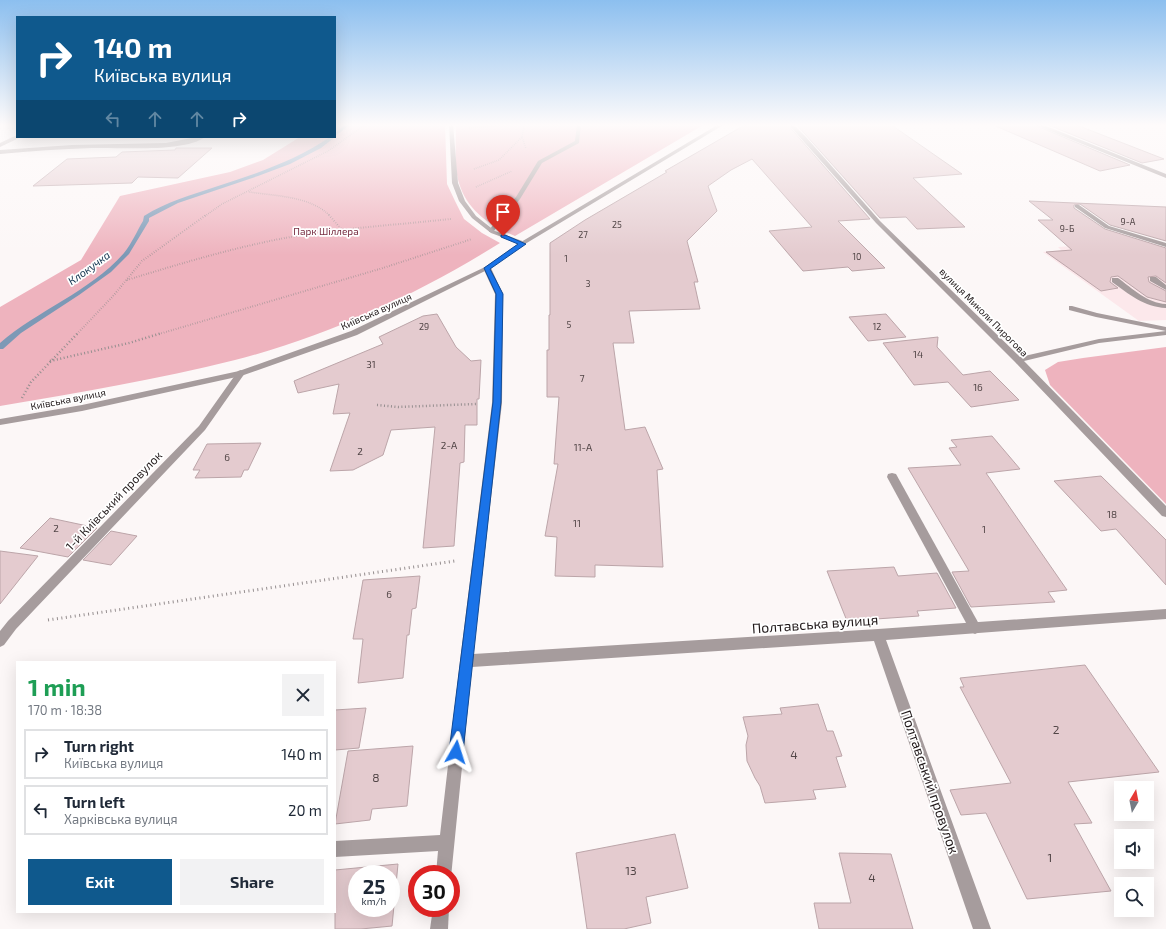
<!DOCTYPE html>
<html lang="en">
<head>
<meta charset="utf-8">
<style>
	:root { --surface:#fff; --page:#f2f2f3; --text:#1f2937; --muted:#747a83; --line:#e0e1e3; --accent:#0f598d }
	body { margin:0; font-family:"Exo 2",sans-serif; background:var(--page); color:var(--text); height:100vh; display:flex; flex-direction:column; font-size:15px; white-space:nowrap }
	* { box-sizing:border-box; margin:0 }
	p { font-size:13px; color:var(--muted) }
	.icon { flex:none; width:22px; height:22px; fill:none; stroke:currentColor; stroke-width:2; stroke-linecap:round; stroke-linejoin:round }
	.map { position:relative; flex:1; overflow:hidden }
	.drawer { position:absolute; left:16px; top:661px; width:320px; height:252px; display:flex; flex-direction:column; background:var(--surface); border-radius:0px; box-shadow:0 4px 16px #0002 }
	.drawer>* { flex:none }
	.banner { position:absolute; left:16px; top:16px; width:320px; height:122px; border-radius:0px; box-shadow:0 4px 16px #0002; background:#0f598d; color:#fff; overflow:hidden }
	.needle { width:26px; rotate:10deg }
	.controls { position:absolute; left:1114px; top:781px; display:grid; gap:8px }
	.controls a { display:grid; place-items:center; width:40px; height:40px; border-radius:0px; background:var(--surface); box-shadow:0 4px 16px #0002; font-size:20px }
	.speed { position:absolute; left:348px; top:865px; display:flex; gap:8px; font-size:20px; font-weight:700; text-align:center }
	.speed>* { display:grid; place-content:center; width:52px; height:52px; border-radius:50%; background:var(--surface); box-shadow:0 4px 16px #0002; line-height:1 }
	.speed small { font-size:10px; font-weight:400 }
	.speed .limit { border:6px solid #d22; background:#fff; color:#111 }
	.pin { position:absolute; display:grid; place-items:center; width:34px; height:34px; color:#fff; margin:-41px -17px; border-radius:50% 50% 50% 0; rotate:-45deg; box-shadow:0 0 4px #0007 }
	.pin .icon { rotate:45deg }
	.me { position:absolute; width:44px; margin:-22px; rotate:6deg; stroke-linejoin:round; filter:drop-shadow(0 0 3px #0008) }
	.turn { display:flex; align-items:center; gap:14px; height:84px; padding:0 12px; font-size:18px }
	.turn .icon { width:52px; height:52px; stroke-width:2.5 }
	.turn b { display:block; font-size:28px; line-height:34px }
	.lanes { display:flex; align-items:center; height:38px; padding:0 12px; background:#0003; justify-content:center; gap:20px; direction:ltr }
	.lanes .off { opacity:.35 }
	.round { display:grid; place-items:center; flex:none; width:42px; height:42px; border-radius:0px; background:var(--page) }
	.headline { display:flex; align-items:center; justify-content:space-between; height:68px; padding:0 12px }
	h1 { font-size:24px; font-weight:700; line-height:30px; color:#1e9e55 }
	.action { display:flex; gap:8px; margin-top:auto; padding:8px 12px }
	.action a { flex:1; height:46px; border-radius:0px; background:var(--accent); color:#fff; font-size:16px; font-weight:700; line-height:46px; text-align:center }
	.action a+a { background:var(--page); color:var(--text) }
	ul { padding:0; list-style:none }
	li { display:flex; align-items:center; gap:12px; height:50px; margin:0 8px 6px; padding:0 4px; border:2px solid var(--line); border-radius:0px }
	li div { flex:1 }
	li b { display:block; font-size:15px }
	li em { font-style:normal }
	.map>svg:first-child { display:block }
	.built { fill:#fce8eb }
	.green { fill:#eeb3be }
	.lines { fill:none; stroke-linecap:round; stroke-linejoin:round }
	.stream { fill:#7c99b6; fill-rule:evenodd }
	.building { fill:#e4cbcf; stroke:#bca5a9; fill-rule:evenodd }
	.path-far3 { stroke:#958e8f; stroke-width:1.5; stroke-dasharray:0.5 1.5; stroke-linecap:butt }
	.path-far2 { stroke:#958e8f; stroke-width:2; stroke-dasharray:0.5 2; stroke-linecap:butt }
	.path-far1 { stroke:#958e8f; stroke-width:2.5; stroke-dasharray:1 2.5; stroke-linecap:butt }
	.path { stroke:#958e8f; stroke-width:3; stroke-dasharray:1 3.5; stroke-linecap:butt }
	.service { fill:#a69c9d; fill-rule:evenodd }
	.minor { fill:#a69c9d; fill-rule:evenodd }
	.tertiary { fill:#a69c9d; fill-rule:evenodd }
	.route { fill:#1a73e8; stroke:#114b97 }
	.labels { text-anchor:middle; stroke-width:3.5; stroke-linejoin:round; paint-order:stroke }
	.far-number-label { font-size:9px; fill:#524647 }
	.far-park-label { font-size:10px; fill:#762c40; stroke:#fff }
	.far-street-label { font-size:10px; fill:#21191a; stroke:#fff }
	.number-label { font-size:10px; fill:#524647 }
	.far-water-label { font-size:11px; font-style:italic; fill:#11334e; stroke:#fff }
	.street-label { font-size:12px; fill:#21191a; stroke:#fff }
	.near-number-label { font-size:12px; fill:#524647 }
	.near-street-label { font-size:14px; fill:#21191a; stroke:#fff }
</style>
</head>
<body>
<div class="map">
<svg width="1166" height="929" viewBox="0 0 1166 929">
	<rect width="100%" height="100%" fill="#fcf7f7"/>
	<path class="built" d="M 1143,241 L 1166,255 L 1166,320 L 1139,321 L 1043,252 L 1061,250 L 1058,247 Z"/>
	<g class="green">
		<path d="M 335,124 L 445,124 L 447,184 L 455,201 L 464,219 L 482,233 L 500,243 C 418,294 329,336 235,360 C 158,379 78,393 0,406 L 0,307 L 81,260 L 120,196 L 230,172 L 263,160 L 300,137 L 335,137 Z"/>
		<path d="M 456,124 L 705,124 L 515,236 C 490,226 467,210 459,183 C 454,167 456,141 456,124 Z"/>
		<path d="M 1166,347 L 1166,504 L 1050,385 L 1045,370 L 1058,362 L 1083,358 Z"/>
	</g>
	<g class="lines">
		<g class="stream">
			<path d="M 346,124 L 351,124 L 335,136 L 335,133 Z"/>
			<path d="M 330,137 L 335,137 L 321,148 L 290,164 L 258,176 L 178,203 L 149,218 L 149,221 L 129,254 L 111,272 L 79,295 L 21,333 L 3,349 L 0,349 L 0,343 C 38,310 91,291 124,253 C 132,243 137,231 143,221 L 144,216 C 166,202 191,195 215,187 C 255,174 295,161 330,137 Z"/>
		</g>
	</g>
	<g class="building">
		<path d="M 749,124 L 787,124 L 870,219 L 838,221 L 885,268 L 852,271 L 848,267 L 803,271 L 769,231 L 812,227 L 752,159 L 731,170 L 708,186 L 717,211 L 687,241 L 698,282 L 694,282 L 700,309 L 629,311 L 634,343 L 613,343 L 625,430 L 645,427 L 663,469 L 657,470 L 663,567 L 595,565 L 595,577 L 555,576 L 557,537 L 545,536 L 558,464 L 554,464 L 559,397 L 547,397 L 547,350 L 549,350 L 549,315 L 550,315 L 550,243 L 585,220 L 667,172 L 665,171 L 743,126 Z"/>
		<path d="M 796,124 L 890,124 L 962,174 L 913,178 L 965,227 L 917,229 L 906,217 L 880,218 Z"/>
		<path d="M 991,124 L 1032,124 L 1130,165 L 1100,171 Z"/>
		<path d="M 1046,124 L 1074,124 L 1164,159 L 1142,163 Z"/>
		<path d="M 176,148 L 212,148 L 178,178 L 138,177 L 132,183 L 33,186 L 67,159 L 116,157 L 122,152 L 175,150 Z"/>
		<path d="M 1029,201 L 1166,207 L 1166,241 L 1110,225 L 1080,204 L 1074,205 L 1074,208 L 1105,229 L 1166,248 L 1166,283 L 1156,276 L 1148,277 L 1149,282 L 1166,291 L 1166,302 L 1147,297 L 1118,276 L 1111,277 L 1110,282 L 1118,288 L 1101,291 L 1046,252 L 1072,250 L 1038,220 L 1053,220 Z"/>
		<path d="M 437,314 L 456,347 L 471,361 L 481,360 L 479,399 L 477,399 L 477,425 L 465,425 L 464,462 L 460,463 L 454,546 L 423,548 L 435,427 L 391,430 L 383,455 L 353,470 L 330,471 L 350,413 L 333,414 L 339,384 L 298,393 L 294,381 L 383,344 L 379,337 L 423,316 Z"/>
		<path d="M 886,314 L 906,337 L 868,341 L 849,317 Z"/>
		<path d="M 938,337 L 937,347 L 963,375 L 990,371 L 1019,400 L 971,407 L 948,382 L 914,385 L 883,343 Z"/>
		<path d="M 992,436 L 1020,469 L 986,473 L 1067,590 L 1048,592 L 1055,602 L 971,607 L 952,572 L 969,571 L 908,468 L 961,465 L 949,448 L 957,447 L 951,440 Z"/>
		<path d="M 261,443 L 248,470 L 244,470 L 241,477 L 195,478 L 200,470 L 193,470 L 207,444 Z"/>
		<path d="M 1101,476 L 1166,540 L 1166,585 L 1116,529 L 1101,531 L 1054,481 Z"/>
		<path d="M 50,518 L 97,528 L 68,557 L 20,548 Z"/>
		<path d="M 111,531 L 137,536 L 111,565 L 83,560 Z"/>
		<path d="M 0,551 L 38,556 L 0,604 Z"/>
		<path d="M 894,567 L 898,576 L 937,573 L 956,608 L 917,611 L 919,616 L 847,621 L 827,571 Z"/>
		<path d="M 420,576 L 416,608 L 412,609 L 409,635 L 407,635 L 403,678 L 358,683 L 363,639 L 353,639 L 363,580 Z"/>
		<path d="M 1085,665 L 1159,772 L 1068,782 L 1092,823 L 1074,824 L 1111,891 L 1027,899 L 986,813 L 961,815 L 950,790 L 1011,783 L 960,687 L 964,687 L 960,678 Z"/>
		<path d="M 818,704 L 827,731 L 833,731 L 842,756 L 836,757 L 846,787 L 813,790 L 816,799 L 765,803 L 760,786 L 755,778 L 747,761 L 746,745 L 748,736 L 743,717 L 782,714 L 780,708 Z"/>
		<path d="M 366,708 L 359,748 L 335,750 L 335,710 Z"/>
		<path d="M 413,746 L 407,806 L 372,809 L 370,820 L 335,824 L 348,751 Z"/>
		<path d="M 675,834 L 688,888 L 646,897 L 651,923 L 624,929 L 587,929 L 576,853 Z"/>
		<path d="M 839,853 L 891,854 L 913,929 L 819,929 L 814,903 L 851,903 Z"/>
		<path d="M 398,864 L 392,926 L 361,929 L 335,929 L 335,870 ZM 357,874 L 391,874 L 391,908 L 357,908 Z"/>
	</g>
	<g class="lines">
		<g class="path-far3">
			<path d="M 524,124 L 522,137 L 526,149"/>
			<path d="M 543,124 L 561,125"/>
			<path d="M 469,128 L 514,124"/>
			<path d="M 474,169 L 499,160 L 522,137"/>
			<path d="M 476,187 L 512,171"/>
			<path d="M 249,192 C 275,196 311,196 330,216"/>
			<path d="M 205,216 L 222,204 L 328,151 L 366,124"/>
		</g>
		<g class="path-far2">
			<path d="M 329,215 L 342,230"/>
			<path d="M 127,280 C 179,264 232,248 285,238 C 340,228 396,225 451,219"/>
			<path d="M 77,334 L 114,295 L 142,261 L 206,215"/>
			<path d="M 159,334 L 383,268 L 472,239"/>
		</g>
		<g class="path-far1">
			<path d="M 50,361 L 129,343 L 162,333"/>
			<path d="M 22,398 L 31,382 L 78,333"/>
			<path d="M 377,405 L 398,407 L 476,404"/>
		</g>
		<path class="path" d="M 48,620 L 455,561"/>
		<g class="service">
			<path d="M 577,124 L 581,124 L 579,143 L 542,163 L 520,199 L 493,232 L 489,232 L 489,230 L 516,197 L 538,161 L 575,141 Z"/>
			<path d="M 1033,124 L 1041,124 L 1166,174 L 1166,178 Z"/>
			<path d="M 1075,205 L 1079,205 L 1109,226 L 1166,243 L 1166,247 L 1105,228 L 1075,207 Z"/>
			<path d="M 1150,277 L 1156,277 L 1166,285 L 1166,290 L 1150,281 Z"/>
			<path d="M 1112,278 L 1118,278 C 1133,289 1147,303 1166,304 L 1166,308 C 1144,307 1129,294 1112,282 Z"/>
			<path d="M 1069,306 L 1072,306 L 1097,313 L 1166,327 L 1166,331 L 1096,317 L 1069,310 Z"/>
			<path d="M 892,473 L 896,474 L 979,624 L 981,628 L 979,632 L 975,634 L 971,632 L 887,477 L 888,474 Z"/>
		</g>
		<g class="minor">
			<path d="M 449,124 L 453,124 L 458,183 L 465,201 L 476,216 L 495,231 L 525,242 L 525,244 L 521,244 L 491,233 L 472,218 L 459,201 L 452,183 Z"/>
			<path d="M 788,124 L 793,124 L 806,137 L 880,221 L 1020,357 L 1099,339 L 1166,331 L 1166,335 L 1099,343 L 1024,361 L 1166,506 L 1166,517 L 1162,516 L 1015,362 L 876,223 Z"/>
			<path d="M 17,135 L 17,137 L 20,137 L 19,138 L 0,147 L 0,143 Z"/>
			<path d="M 197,137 L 205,137 C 183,153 120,147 92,148 C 61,149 31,151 0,154 L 0,150 L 72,145 L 166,143 Z"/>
			<path d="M 487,266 L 491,268 L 503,294 L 502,403 L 473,654 L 878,629 L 1166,609 L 1166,619 L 886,640 L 991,929 L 973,929 L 874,641 L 472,667 L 451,877 L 451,874 L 436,874 L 438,851 L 335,857 L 335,841 L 440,835 L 460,661 L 492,403 L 495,294 L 483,268 Z"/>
			<path d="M 241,370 L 245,373 L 205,430 L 16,629 L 4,645 L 0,647 L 0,631 L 8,621 L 199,426 L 238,371 Z"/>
			<path d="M 433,908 L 449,908 L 448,929 L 430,929 Z"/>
		</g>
		<path class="tertiary" d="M 719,124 L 725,124 L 525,244 L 489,269 L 357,335 L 241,376 L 82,411 L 0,425 L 0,419 L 82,405 L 239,371 L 351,331 L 485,267 L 521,242 Z"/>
	</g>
	<linearGradient id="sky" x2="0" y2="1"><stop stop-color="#8cbfef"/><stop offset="0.49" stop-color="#fefbfb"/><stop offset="1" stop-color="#fefbfb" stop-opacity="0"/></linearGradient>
	<rect width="1166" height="255" fill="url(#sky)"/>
	<path class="route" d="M 501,235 L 505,235 L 526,244 L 490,269 L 503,294 L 501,402 L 463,752 L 461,756 L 456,758 L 451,756 L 449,752 L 493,402 L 496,294 L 484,268 L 518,244 L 501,237 Z"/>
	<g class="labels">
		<g class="far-number-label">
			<text x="1128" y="225">9-А</text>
			<text x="617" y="228">25</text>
			<text x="1067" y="232">9-Б</text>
			<text x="583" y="238">27</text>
			<text x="857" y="260">10</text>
			<text x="566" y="262">1</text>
			<text x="588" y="287">3</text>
			<text x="569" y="328">5</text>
			<text x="424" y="330">29</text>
			<text x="877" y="330">12</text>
		</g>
		<g class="far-park-label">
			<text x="326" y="235">Парк Шіллера</text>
		</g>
		<g class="far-street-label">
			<text transform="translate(376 311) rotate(-24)" y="4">Київська вулиця</text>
			<text transform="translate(984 312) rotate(45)" y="4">вулиця Миколи Пирогова</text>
			<text transform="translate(68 399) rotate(-11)" y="4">Київська вулиця</text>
		</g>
		<g class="number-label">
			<text x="918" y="358">14</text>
			<text x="371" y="368">31</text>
			<text x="582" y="382">7</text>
			<text x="978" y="391">16</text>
			<text x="449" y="449">2-А</text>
			<text x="583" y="451">11-А</text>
			<text x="360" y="455">2</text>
			<text x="227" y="461">6</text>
			<text x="1112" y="518">18</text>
			<text x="577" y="527">11</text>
			<text x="56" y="532">2</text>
			<text x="984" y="533">1</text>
			<text x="389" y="598">6</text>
		</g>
		<g class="far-water-label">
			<text transform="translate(89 268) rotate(-36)" y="4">Клокучка</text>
		</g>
		<g class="street-label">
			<text transform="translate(114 501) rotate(-46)" y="4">1-й Київський провулок</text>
		</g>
		<g class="near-number-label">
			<text x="1056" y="734">2</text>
			<text x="794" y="759">4</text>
			<text x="376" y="782">8</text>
			<text x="1050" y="862">1</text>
			<text x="631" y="875">13</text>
			<text x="872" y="882">4</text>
		</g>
		<g class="near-street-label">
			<text transform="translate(815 624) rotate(-4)" y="5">Полтавська вулиця</text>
			<text transform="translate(930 782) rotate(71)" y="5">Полтавський провулок</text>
		</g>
	</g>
</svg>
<div class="controls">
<a><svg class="needle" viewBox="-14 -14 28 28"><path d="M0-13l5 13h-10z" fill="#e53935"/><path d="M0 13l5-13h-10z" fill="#747a83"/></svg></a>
<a><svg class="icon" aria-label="sound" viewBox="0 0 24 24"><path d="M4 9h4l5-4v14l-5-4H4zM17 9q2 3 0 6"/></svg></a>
<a><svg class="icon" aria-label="search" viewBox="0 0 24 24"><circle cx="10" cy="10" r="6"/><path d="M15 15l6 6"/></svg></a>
</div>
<div class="speed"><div>25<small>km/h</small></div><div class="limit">30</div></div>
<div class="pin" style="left:503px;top:236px;background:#d93025"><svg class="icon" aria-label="arrive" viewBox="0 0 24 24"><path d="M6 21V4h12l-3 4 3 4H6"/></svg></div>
<svg class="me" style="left:456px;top:752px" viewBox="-20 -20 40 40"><path d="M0-17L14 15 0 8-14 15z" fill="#1a73e8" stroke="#fff" stroke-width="4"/></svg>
<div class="banner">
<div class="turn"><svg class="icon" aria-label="right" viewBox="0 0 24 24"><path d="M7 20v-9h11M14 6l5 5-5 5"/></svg><div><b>140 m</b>Київська вулиця</div></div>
<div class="lanes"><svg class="icon off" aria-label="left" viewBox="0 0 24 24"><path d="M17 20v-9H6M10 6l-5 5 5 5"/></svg><svg class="icon off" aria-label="ahead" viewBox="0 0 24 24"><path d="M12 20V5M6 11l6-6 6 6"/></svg><svg class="icon off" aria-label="ahead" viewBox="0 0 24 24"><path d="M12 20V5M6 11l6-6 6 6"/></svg><svg class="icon" aria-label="right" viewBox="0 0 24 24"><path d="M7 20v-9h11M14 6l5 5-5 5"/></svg></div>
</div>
<section class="drawer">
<div class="headline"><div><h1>1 min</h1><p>170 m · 18:38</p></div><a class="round"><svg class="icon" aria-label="close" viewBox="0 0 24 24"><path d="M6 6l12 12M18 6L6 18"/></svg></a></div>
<ul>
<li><svg class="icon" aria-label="right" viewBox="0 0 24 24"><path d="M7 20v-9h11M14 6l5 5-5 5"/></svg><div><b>Turn right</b><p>Київська вулиця</p></div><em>140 m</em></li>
<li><svg class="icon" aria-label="left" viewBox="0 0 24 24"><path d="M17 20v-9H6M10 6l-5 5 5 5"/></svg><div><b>Turn left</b><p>Харківська вулиця</p></div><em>20 m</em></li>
</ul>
<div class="action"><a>Exit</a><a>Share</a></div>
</section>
</div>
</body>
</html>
